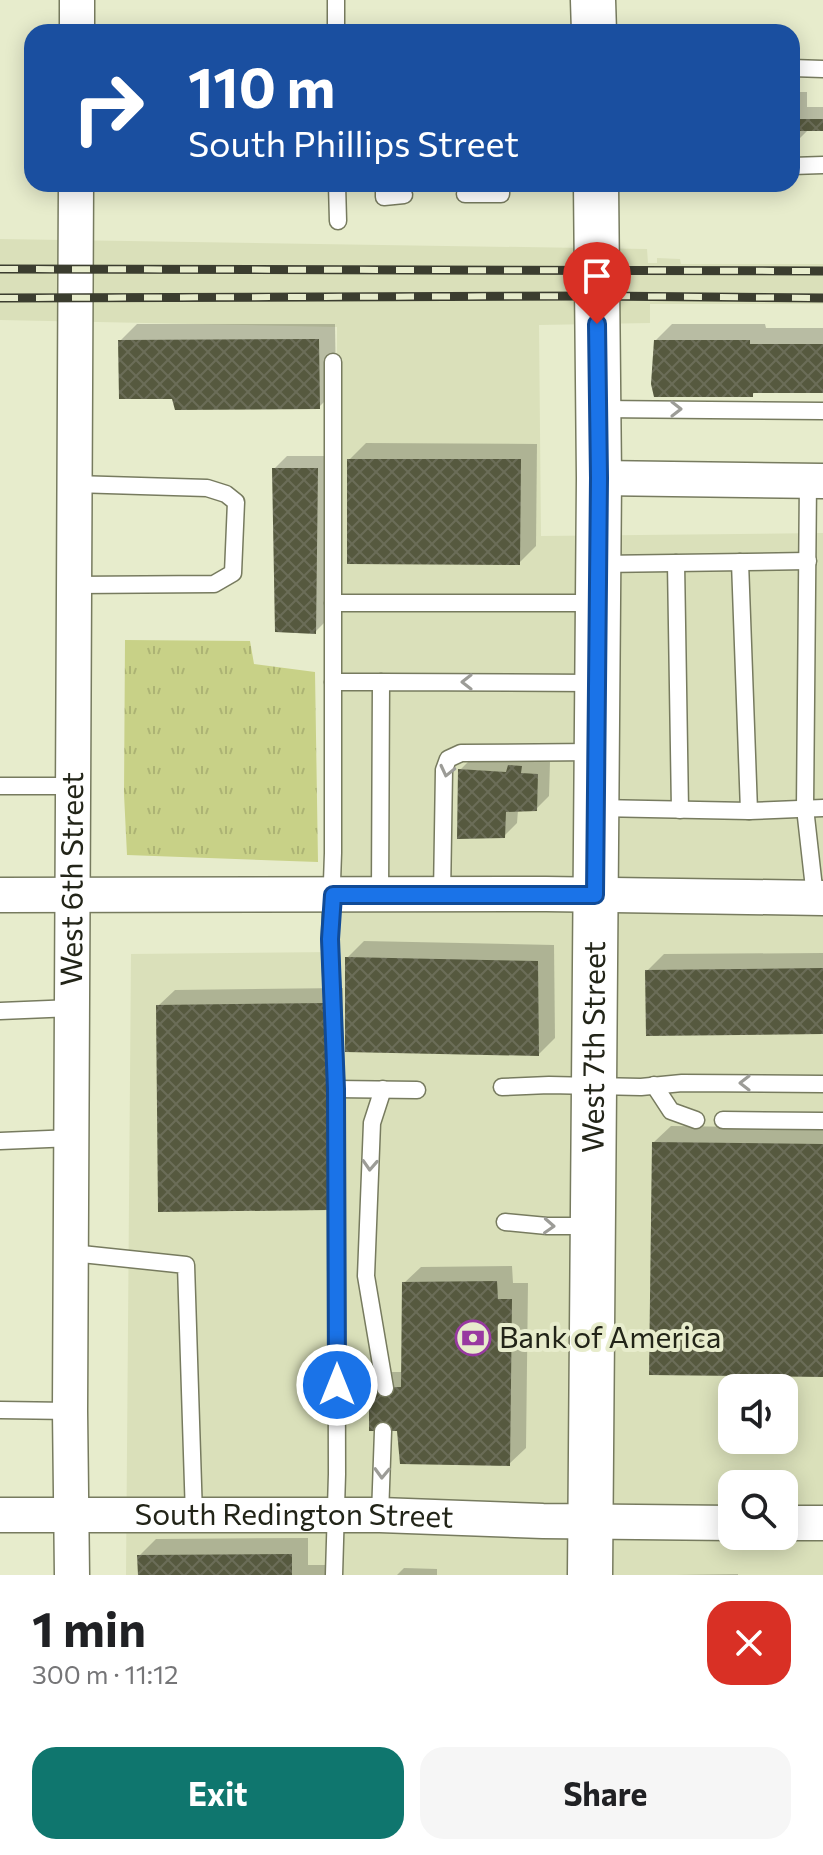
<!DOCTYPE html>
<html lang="en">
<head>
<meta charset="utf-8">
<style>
	:root { --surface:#fff; --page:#f6f6f6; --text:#202124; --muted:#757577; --accent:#0f766e }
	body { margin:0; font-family:Commissioner,sans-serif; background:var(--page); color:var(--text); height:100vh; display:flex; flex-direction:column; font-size:30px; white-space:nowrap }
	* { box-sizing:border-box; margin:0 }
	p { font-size:26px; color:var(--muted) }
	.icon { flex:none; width:44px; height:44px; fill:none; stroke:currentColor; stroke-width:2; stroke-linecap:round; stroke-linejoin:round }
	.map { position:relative; height:1575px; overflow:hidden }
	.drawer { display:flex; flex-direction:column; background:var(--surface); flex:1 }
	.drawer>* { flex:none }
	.top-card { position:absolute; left:24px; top:24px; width:776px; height:168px; border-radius:24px; box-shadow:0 4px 20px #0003; background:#1a4fa0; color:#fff; overflow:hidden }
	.controls { position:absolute; left:718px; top:1374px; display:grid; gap:16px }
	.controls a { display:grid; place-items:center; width:80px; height:80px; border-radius:16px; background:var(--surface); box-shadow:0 4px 20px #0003; font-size:40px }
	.pin { position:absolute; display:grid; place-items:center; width:68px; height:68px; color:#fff; margin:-82px -34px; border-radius:50% 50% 50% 0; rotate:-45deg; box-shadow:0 0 8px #0007 }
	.pin .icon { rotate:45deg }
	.me { position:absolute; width:88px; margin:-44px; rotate:0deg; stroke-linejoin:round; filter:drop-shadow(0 0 6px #0008) }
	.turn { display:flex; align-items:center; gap:28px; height:168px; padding:0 32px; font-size:36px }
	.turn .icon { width:104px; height:104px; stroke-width:2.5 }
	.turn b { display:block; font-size:56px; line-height:68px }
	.round { display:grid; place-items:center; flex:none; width:84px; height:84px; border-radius:24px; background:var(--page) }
	.summary { display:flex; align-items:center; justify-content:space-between; height:136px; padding:0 32px }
	h1 { font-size:48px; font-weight:700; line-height:60px }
	.primary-button { display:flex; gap:16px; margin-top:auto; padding:16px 32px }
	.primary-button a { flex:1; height:92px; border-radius:24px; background:var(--accent); color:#fff; font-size:32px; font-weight:700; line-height:92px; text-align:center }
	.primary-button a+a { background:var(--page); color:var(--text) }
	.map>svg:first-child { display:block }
	.built { fill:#dae0ba; fill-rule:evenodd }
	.grass { fill:url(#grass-tufts) }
	.shadow { fill:#0003 }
	.building { fill:url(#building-cross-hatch) }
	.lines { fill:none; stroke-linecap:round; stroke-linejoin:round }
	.lane-casing { stroke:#777b5f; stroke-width:19 }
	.street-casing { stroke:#777b5f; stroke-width:37 }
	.secondary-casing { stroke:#777b5f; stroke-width:47 }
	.lane { stroke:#fff; stroke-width:16 }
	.street { stroke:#fff; stroke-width:34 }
	.secondary { stroke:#fff; stroke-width:44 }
	.rail-casing { stroke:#3b3d2f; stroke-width:9 }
	.rail { stroke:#e7eccc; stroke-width:6; stroke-dasharray:18; stroke-linecap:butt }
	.oneway { stroke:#9c9c97 }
	.route-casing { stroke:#114b97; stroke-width:20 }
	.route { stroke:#1a73e8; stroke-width:14 }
	.labels { text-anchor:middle; stroke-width:8; stroke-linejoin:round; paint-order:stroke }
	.street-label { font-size:30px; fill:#222418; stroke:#e7eccc }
	.poi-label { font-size:30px; fill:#222418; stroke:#e7eccc; text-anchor:start }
</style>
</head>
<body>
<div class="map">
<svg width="823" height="1575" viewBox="0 0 823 1575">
	<defs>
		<pattern id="grass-tufts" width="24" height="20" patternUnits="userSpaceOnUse" patternTransform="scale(2)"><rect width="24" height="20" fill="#c8d187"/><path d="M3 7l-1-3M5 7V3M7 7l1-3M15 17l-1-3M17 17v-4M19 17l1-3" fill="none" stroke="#acb374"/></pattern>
		<pattern id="building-cross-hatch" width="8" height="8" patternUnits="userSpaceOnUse" patternTransform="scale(2)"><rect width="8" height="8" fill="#56593f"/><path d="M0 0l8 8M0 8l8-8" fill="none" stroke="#6b6d58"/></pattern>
	</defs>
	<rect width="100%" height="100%" fill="#e7eccc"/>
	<path class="built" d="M 0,239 L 647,249 L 648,263 L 657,263 L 657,258 L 680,259 L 681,264 L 823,264 L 823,304 L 650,304 L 650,323 L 539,325 L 541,536 L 823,533 L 823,1575 L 126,1575 L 131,954 L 335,952 L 337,327 L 0,320 ZM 732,1388 L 784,1388 L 784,1440 L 732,1440 ZM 732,1484 L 784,1484 L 784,1536 L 732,1536 Z"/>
	<path class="grass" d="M 125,640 L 250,641 L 254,664 L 315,672 L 318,862 L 127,855 L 124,794 Z"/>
	<g class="shadow">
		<path d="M 792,92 L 807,92 L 807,107 L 823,107 L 823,129 L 809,129 L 795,143 L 792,143 Z"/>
		<path d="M 137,324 L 335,324 L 336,390 L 319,407 L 174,397 L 120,341 Z"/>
		<path d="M 672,324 L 765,324 L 766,328 L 823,328 L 823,391 L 756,391 L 752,395 L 655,341 Z"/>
		<path d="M 366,443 L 537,444 L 536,546 L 519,563 L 349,460 Z"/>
		<path d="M 287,456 L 330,456 L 328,619 L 315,632 L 274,469 Z"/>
		<path d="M 473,757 L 550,762 L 549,796 L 536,809 L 518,810 L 517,823 L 504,836 L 460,770 Z"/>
		<path d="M 364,941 L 554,945 L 555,1038 L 539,1054 L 347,958 Z"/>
		<path d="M 823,953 L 823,1032 L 647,971 L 664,954 Z"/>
		<path d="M 343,988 L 344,1192 L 328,1208 L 158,1006 L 175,990 Z"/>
		<path d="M 671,1126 L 823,1128 L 823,1375 L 654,1142 Z"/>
		<path d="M 512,1266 L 513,1283 L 528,1283 L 526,1448 L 509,1464 L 398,1429 L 371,1388 L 388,1372 L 403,1372 L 404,1283 L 421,1267 Z"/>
		<path d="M 308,1538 L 308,1565 L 326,1565 L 326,1575 L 140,1575 L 139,1556 L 156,1539 Z"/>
		<path d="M 404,1568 L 437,1569 L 437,1575 L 397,1575 Z"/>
		<path d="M 738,1574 L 738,1575 L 676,1575 Z"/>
	</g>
	<g class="building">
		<path d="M 792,104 L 795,104 L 795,119 L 823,119 L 823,131 L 795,131 L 796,145 L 792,145 Z"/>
		<path d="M 319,339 L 320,409 L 175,410 L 172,399 L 119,399 L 118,340 Z"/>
		<path d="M 654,340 L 750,340 L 750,344 L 823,344 L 823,393 L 753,393 L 753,397 L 654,397 L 651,384 Z"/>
		<path d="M 347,459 L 521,459 L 520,565 L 347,564 Z"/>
		<path d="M 272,468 L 318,468 L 316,634 L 275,632 Z"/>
		<path d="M 508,765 L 522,766 L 521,773 L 538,774 L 537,811 L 506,812 L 505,838 L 457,839 L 458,769 L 506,772 Z"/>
		<path d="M 345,957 L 538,961 L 539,1056 L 345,1052 Z"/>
		<path d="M 823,968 L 823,1034 L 646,1036 L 645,970 Z"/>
		<path d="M 327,1003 L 329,1210 L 158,1212 L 156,1005 Z"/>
		<path d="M 652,1142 L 823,1144 L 823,1377 L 649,1375 Z"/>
		<path d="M 497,1281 L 498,1299 L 512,1299 L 510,1466 L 400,1464 L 397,1431 L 369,1431 L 369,1388 L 401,1387 L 402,1282 Z"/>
		<path d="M 292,1554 L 292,1575 L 138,1575 L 137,1555 Z"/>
	</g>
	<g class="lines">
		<g class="lane-casing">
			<g id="lane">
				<path d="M 336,0 L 336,32"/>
				<path d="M 792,68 L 823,69"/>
				<path d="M 792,166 L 823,165"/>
				<path d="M 337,184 L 338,221"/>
				<path d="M 384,184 L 384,197 L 404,195"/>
				<path d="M 465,194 L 501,194 L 501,184"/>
				<path d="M 333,362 L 333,853 L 330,939 L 336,1089 L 337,1474 L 334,1575"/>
				<path d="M 600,409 L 823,411"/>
				<path d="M 808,481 L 805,808 L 815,897"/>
				<path d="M 740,562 L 749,811"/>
				<path d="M 676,563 L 680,810"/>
				<path d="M 601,564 L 808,561"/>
				<path d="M 74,585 L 214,584 L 233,573 L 236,502 L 226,494 L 207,488 L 74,484"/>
				<path d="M 333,603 L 596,603"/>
				<path d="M 333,682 L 381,682"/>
				<path d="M 0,786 L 73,786"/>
				<path d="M 598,808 L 749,811 L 823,808"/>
				<path d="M 380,895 L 381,682 L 594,683"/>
				<path d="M 442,895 L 444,770 L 448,759 L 461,753 L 595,752"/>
				<path d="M 0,1011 L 73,1008"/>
				<path d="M 654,1085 L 671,1111 L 696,1120"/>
				<path d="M 502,1087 L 549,1085 L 641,1087 L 682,1083 L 823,1084"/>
				<path d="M 336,1089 L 417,1090"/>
				<path d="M 383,1089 L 372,1123 L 366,1276 L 385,1388"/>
				<path d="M 723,1120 L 823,1121"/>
				<path d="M 0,1141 L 73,1138"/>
				<path d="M 505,1222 L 547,1226 L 591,1226"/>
				<path d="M 72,1253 L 186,1265 L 194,1516"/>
				<path d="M 0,1410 L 70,1411"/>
				<path d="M 380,1515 L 383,1431"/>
			</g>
		</g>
		<g class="street-casing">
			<g id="street">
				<path d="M 77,32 L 77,0"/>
				<path d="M 599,478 L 823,481"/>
				<path d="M 0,895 L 546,894 L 823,898"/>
				<path id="s1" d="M 0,1515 L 380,1515 L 543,1521 L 732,1523"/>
				<path d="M 784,1523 L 823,1523"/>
				<path id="s2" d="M 72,1575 L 70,1411 L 76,184"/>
			</g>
		</g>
		<g class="secondary-casing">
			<g id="secondary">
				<path d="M 593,0 L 594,32"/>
				<path id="s3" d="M 590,1575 L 599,478 L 596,184"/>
			</g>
		</g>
		<use href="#lane" class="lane"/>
		<use href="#street" class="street"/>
		<use href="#secondary" class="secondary"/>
		<g class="rail-casing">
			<g id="rail">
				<path d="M 0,269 L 823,271"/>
				<path d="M 0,298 L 597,296 L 823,298"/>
			</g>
		</g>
		<use href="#rail" class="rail"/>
	</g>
	<defs><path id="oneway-chevron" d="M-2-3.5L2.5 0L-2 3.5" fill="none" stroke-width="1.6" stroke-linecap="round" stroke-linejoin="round" transform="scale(2)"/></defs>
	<g class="oneway">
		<use href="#oneway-chevron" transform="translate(676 409)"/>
		<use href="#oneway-chevron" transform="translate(467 682) rotate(180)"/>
		<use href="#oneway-chevron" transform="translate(447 771) rotate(103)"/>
		<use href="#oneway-chevron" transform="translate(745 1083) rotate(-180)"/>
		<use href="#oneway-chevron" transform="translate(370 1165) rotate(93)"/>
		<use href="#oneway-chevron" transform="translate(549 1226) rotate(3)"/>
		<use href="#oneway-chevron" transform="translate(382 1473) rotate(92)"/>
	</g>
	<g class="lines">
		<g class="route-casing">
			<path id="route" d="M 337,1385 L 336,1089 L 330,939 L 333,895 L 595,895 L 599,478 L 597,324"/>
		</g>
		<use href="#route" class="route"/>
	</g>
	<defs>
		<g id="bank-ring" transform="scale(1.8)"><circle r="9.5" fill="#e7eccc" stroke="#9839a1" stroke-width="1.5"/><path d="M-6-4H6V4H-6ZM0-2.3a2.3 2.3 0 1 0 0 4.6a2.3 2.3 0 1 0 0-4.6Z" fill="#9839a1"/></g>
	</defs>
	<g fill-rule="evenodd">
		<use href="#bank-ring" x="473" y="1338"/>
	</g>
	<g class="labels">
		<g class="street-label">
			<text dy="10" stroke="none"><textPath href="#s2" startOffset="696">West 6th Street</textPath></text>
			<text dy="10" stroke="none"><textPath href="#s3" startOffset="528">West 7th Street</textPath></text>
			<text dy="10" stroke="none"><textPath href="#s1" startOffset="294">South Redington Street</textPath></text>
		</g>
		<g class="poi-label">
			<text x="499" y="1348">Bank of America</text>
		</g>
	</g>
</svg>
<div class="controls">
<a><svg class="icon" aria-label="sound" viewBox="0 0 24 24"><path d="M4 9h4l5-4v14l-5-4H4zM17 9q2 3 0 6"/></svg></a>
<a><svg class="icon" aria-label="search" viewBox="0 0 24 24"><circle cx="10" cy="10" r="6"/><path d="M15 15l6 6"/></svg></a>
</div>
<div class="pin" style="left:597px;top:324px;background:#d93025"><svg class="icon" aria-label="arrive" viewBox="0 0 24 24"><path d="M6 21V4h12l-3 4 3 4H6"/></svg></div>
<svg class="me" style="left:337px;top:1385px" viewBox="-20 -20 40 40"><circle r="17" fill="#1a73e8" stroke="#fff" stroke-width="3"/><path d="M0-11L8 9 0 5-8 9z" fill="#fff"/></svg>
<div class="top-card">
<div class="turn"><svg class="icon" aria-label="right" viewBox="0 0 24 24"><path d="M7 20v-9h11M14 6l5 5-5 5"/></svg><div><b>110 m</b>South Phillips Street</div></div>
</div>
</div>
<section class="drawer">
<div class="summary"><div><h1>1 min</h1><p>300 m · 11:12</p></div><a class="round" style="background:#d93025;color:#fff"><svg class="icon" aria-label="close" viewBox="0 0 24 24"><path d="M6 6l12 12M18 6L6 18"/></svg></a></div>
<div class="primary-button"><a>Exit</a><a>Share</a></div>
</section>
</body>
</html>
